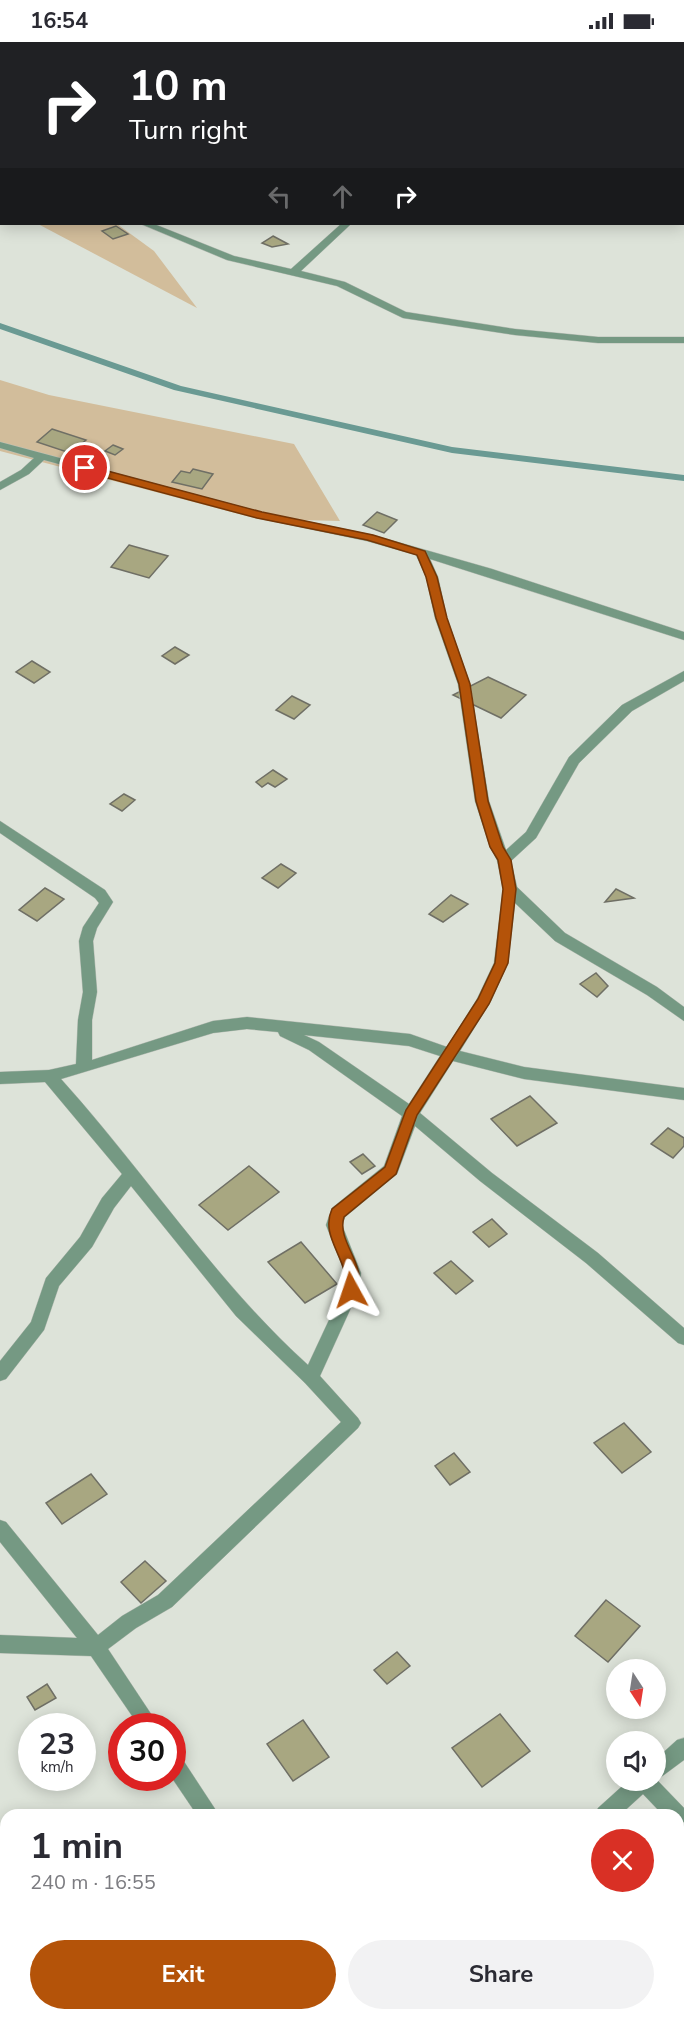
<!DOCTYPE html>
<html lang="en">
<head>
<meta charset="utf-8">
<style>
	:root { --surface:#fff; --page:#f2f2f3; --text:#2b2b33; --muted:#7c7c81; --accent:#b45309 }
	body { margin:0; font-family:"Nunito Sans",sans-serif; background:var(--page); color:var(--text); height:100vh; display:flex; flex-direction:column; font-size:22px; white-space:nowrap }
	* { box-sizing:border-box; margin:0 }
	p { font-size:20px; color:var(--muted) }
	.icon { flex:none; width:33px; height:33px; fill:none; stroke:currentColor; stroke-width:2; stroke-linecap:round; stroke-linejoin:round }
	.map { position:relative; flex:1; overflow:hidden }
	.side { position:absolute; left:0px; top:1767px; width:684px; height:212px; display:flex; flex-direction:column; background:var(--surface); border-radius:18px 18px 0 0; box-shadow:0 3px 15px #0003 }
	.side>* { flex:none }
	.banner { position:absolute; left:0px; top:0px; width:684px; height:183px; box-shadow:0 3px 15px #0003; background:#202124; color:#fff; overflow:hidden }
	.needle { width:39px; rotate:168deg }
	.tools { position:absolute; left:606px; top:1617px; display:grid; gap:12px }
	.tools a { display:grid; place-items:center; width:60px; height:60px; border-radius:50%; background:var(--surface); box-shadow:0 3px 15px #0003; font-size:30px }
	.speed { position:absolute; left:18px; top:1671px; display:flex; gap:12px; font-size:30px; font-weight:700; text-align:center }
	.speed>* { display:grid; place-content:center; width:78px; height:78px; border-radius:50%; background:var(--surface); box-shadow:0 3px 15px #0003; line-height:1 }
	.speed small { font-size:15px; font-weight:400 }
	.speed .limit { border:9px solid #d22; background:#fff; color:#111 }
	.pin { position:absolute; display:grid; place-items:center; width:51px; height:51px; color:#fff; margin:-26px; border:3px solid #fff; border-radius:50%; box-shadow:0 2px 6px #0007 }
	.me { position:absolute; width:66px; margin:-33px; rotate:355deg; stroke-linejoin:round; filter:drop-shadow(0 0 4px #0008) }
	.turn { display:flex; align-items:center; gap:21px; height:126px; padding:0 30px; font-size:27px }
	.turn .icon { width:78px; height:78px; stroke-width:2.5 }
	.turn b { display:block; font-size:42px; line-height:51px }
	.lanes { display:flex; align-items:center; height:57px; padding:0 30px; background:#0003; justify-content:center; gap:30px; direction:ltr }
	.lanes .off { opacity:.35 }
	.round { display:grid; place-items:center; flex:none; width:63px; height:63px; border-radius:32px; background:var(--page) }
	.head { display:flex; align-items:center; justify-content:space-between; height:102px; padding:0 30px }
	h1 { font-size:36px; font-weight:700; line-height:45px }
	.cta { display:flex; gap:12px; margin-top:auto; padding:12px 30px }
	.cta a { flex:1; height:69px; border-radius:36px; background:var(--accent); color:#fff; font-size:24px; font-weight:700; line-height:69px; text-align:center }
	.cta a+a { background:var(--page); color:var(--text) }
	.status { display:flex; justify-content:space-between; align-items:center; height:42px; padding:0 30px; background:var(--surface); direction:ltr }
	.status svg { height:16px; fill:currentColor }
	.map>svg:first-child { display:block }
	.green { fill:#d2bd9b }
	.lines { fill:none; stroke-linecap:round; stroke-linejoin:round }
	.stream { fill:#6a9a93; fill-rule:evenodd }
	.building { fill:#a8a781; stroke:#6f6f65; stroke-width:1.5 }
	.minor-casing { stroke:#bbc0b8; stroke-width:1 }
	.minor { fill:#759983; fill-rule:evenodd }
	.route { fill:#b45309; stroke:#753606; stroke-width:1.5 }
</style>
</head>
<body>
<div class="status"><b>16:54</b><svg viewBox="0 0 49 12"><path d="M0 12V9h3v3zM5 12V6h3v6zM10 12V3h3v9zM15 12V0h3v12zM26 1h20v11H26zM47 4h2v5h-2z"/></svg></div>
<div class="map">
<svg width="684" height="1978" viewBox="0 0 684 1978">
	<rect width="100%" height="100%" fill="#dde3d9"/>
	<g class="green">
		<path d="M 38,182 L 117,182 L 154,209 L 197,266 Z"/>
		<path d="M 0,338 L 49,353 L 294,402 L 340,479 L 258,477 L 0,409 Z"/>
	</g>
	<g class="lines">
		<path class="stream" d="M 0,281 L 181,344 L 452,405 L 684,433 L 684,439 L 452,411 L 174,348 L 0,287 Z"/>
	</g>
	<g class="building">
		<path d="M 116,184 L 128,192 L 113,197 L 102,189 Z"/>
		<path d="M 273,194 L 288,202 L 272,205 L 262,201 Z"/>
		<path d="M 52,387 L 86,398 L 70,411 L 37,400 Z"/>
		<path d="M 113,403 L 123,407 L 115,413 L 105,409 Z"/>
		<path d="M 193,427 L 213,432 L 202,447 L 172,440 L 181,429 L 190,431 Z"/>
		<path d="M 377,470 L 397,478 L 384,491 L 363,483 Z"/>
		<path d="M 129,503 L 168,514 L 149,536 L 111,525 Z"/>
		<path d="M 175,605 L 189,613 L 175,622 L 162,614 Z"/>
		<path d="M 32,619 L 50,630 L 34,641 L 16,630 Z"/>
		<path d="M 488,635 L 526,653 L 501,676 L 453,653 Z"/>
		<path d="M 292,654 L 310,663 L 294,677 L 276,668 Z"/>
		<path d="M 273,728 L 287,737 L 275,745 L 268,741 L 262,745 L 256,740 Z"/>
		<path d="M 124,752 L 135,758 L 122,769 L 110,762 Z"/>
		<path d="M 281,822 L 296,831 L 278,846 L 262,836 Z"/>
		<path d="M 45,846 L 64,857 L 37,879 L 19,868 Z"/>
		<path d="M 616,847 L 634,856 L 605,860 Z"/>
		<path d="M 451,853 L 468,862 L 443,880 L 429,872 Z"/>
		<path d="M 596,931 L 608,944 L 597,955 L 580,942 Z"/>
		<path d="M 530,1054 L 557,1081 L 517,1104 L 491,1077 Z"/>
		<path d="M 668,1086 L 684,1096 L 684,1104 L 673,1116 L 651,1102 Z"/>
		<path d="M 363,1112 L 375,1124 L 362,1132 L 350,1120 Z"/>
		<path d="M 249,1124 L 279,1150 L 228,1188 L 199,1163 Z"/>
		<path d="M 492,1177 L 507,1192 L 489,1205 L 473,1190 Z"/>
		<path d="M 301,1200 L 337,1242 L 305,1261 L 268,1220 Z"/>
		<path d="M 451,1219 L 473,1239 L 456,1252 L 434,1231 Z"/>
		<path d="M 624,1381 L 651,1410 L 622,1431 L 594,1401 Z"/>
		<path d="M 454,1411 L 470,1430 L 450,1443 L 435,1424 Z"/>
		<path d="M 91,1432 L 107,1452 L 62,1482 L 46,1461 Z"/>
		<path d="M 145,1519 L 166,1539 L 141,1561 L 121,1540 Z"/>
		<path d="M 606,1558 L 640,1584 L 608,1620 L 575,1594 Z"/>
		<path d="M 397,1610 L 410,1624 L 387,1642 L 374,1628 Z"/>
		<path d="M 47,1642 L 56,1656 L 35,1668 L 27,1655 Z"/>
		<path d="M 500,1672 L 530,1709 L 482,1745 L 452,1706 Z"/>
		<path d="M 303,1678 L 329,1715 L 293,1739 L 267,1702 Z"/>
	</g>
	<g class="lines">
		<g class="minor-casing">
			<g id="minor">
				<path d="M 104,0 L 116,0 L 103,2 Z"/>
				<path d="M 178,0 L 193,0 L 194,2 L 179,2 Z"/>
				<path d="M 2,29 L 2,35 L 0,36 L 0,30 Z"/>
				<path d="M 0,95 L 2,96 L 2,102 L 0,101 Z"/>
				<path d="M 141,182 L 154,182 L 234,214 L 291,227 L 341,182 L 351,182 L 301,229 L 345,240 L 406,270 L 515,287 L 598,295 L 684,295 L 684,301 L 598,301 L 515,293 L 403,276 L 337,244 L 227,218 Z"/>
				<path d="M 0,400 L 262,470 L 373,493 L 492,527 L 684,590 L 684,598 L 430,517 L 438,535 L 447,576 L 470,642 L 489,759 L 506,808 L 526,790 L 569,715 L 622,663 L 684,629 L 684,639 L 632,669 L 579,721 L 536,796 L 511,819 L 517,845 L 565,891 L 657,945 L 684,965 L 684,979 L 647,953 L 555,899 L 515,861 L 508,921 L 491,959 L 460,1009 L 524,1025 L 684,1046 L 684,1058 L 524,1037 L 453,1019 L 420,1071 L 492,1131 L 598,1211 L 684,1286 L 684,1303 L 678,1301 L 586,1221 L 480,1139 L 415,1084 L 397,1132 L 345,1175 L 342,1183 L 361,1231 L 359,1248 L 320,1334 L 358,1376 L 361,1381 L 358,1386 L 172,1565 L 136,1586 L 108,1607 L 159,1684 L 139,1684 L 91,1614 L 0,1611 L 0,1593 L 77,1596 L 0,1500 L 0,1478 L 6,1480 L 98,1593 L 122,1574 L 158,1553 L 341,1380 L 305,1341 L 236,1274 L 131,1144 L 114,1166 L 92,1205 L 59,1244 L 44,1288 L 6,1337 L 0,1339 L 0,1319 L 31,1280 L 46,1236 L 80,1195 L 102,1156 L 122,1132 L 45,1040 L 0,1042 L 0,1030 L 49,1028 L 76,1022 L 78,978 L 83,950 L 79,899 L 83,885 L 99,861 L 95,856 L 0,791 L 0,779 L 105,848 L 113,860 L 97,886 L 93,899 L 97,950 L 92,978 L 92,1018 L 213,979 L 247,975 L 410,992 L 447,1005 L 477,957 L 494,921 L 503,847 L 497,818 L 490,805 L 475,759 L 458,642 L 435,576 L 426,535 L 416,513 L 367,499 L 257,476 L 44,418 L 29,432 L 0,448 L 0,440 L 21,428 L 34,416 L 0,406 ZM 247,987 L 278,990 L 280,994 L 309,1008 L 402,1074 L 384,1124 L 332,1166 L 326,1183 L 345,1231 L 343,1248 L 308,1323 C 214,1238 146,1131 61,1037 L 213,991 ZM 304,993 L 409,1004 L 440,1014 L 409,1062 L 319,1000 Z"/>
				<path d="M 684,1696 L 684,1718 L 657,1738 L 684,1766 L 684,1780 L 678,1782 L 678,1773 L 663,1773 L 643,1752 L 620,1773 L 595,1773 L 598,1766 L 629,1738 L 656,1738 L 656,1717 L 677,1698 Z"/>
				<path d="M 172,1710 L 179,1712 L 219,1773 L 197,1773 L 172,1736 Z"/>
				<path d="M 341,1972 L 367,1972 L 365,1978 L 338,1978 Z"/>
				<path d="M 483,1972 L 505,1972 L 508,1978 L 485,1978 Z"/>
			</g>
		</g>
		<use href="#minor" class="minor"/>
	</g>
	<path class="route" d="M 85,423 L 262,470 L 373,493 L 425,509 L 437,535 L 447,576 L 470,642 L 488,759 L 503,805 L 511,818 L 516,847 L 508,921 L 489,962 L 417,1073 L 396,1132 L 344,1175 C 336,1201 370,1224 356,1252 L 351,1254 L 345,1252 C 341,1244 347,1236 344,1228 C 338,1207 322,1189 332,1167 L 385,1125 L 406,1068 L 478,957 L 495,921 L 503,847 L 498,818 L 490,805 L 476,759 L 459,642 L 436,576 L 426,535 L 417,513 L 367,498 L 257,476 L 81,429 L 80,426 Z"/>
</svg>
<div class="tools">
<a><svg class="needle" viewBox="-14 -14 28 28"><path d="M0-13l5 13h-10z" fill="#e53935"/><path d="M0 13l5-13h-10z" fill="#7c7c81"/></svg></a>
<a><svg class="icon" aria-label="sound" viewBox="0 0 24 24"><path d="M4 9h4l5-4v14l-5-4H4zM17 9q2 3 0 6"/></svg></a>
</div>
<div class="speed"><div>23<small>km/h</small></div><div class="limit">30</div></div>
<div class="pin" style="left:85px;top:426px;background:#d93025"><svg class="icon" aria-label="arrive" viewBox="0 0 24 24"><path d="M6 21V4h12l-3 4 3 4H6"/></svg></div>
<svg class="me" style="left:351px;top:1248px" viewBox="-20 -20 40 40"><path d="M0-17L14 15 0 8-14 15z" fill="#b45309" stroke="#fff" stroke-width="4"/></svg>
<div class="banner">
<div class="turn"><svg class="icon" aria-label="right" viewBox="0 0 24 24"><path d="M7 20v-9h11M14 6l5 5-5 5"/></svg><div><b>10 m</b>Turn right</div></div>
<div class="lanes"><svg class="icon off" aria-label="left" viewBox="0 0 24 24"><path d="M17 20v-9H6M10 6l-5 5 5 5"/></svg><svg class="icon off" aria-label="ahead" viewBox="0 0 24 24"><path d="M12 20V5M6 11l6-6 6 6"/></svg><svg class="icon" aria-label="right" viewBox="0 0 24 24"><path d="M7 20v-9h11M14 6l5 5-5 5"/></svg></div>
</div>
<section class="side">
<div class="head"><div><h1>1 min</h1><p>240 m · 16:55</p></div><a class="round" style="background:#d93025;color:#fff"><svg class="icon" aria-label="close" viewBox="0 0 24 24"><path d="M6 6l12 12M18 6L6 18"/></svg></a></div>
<div class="cta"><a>Exit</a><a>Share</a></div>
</section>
</div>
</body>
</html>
